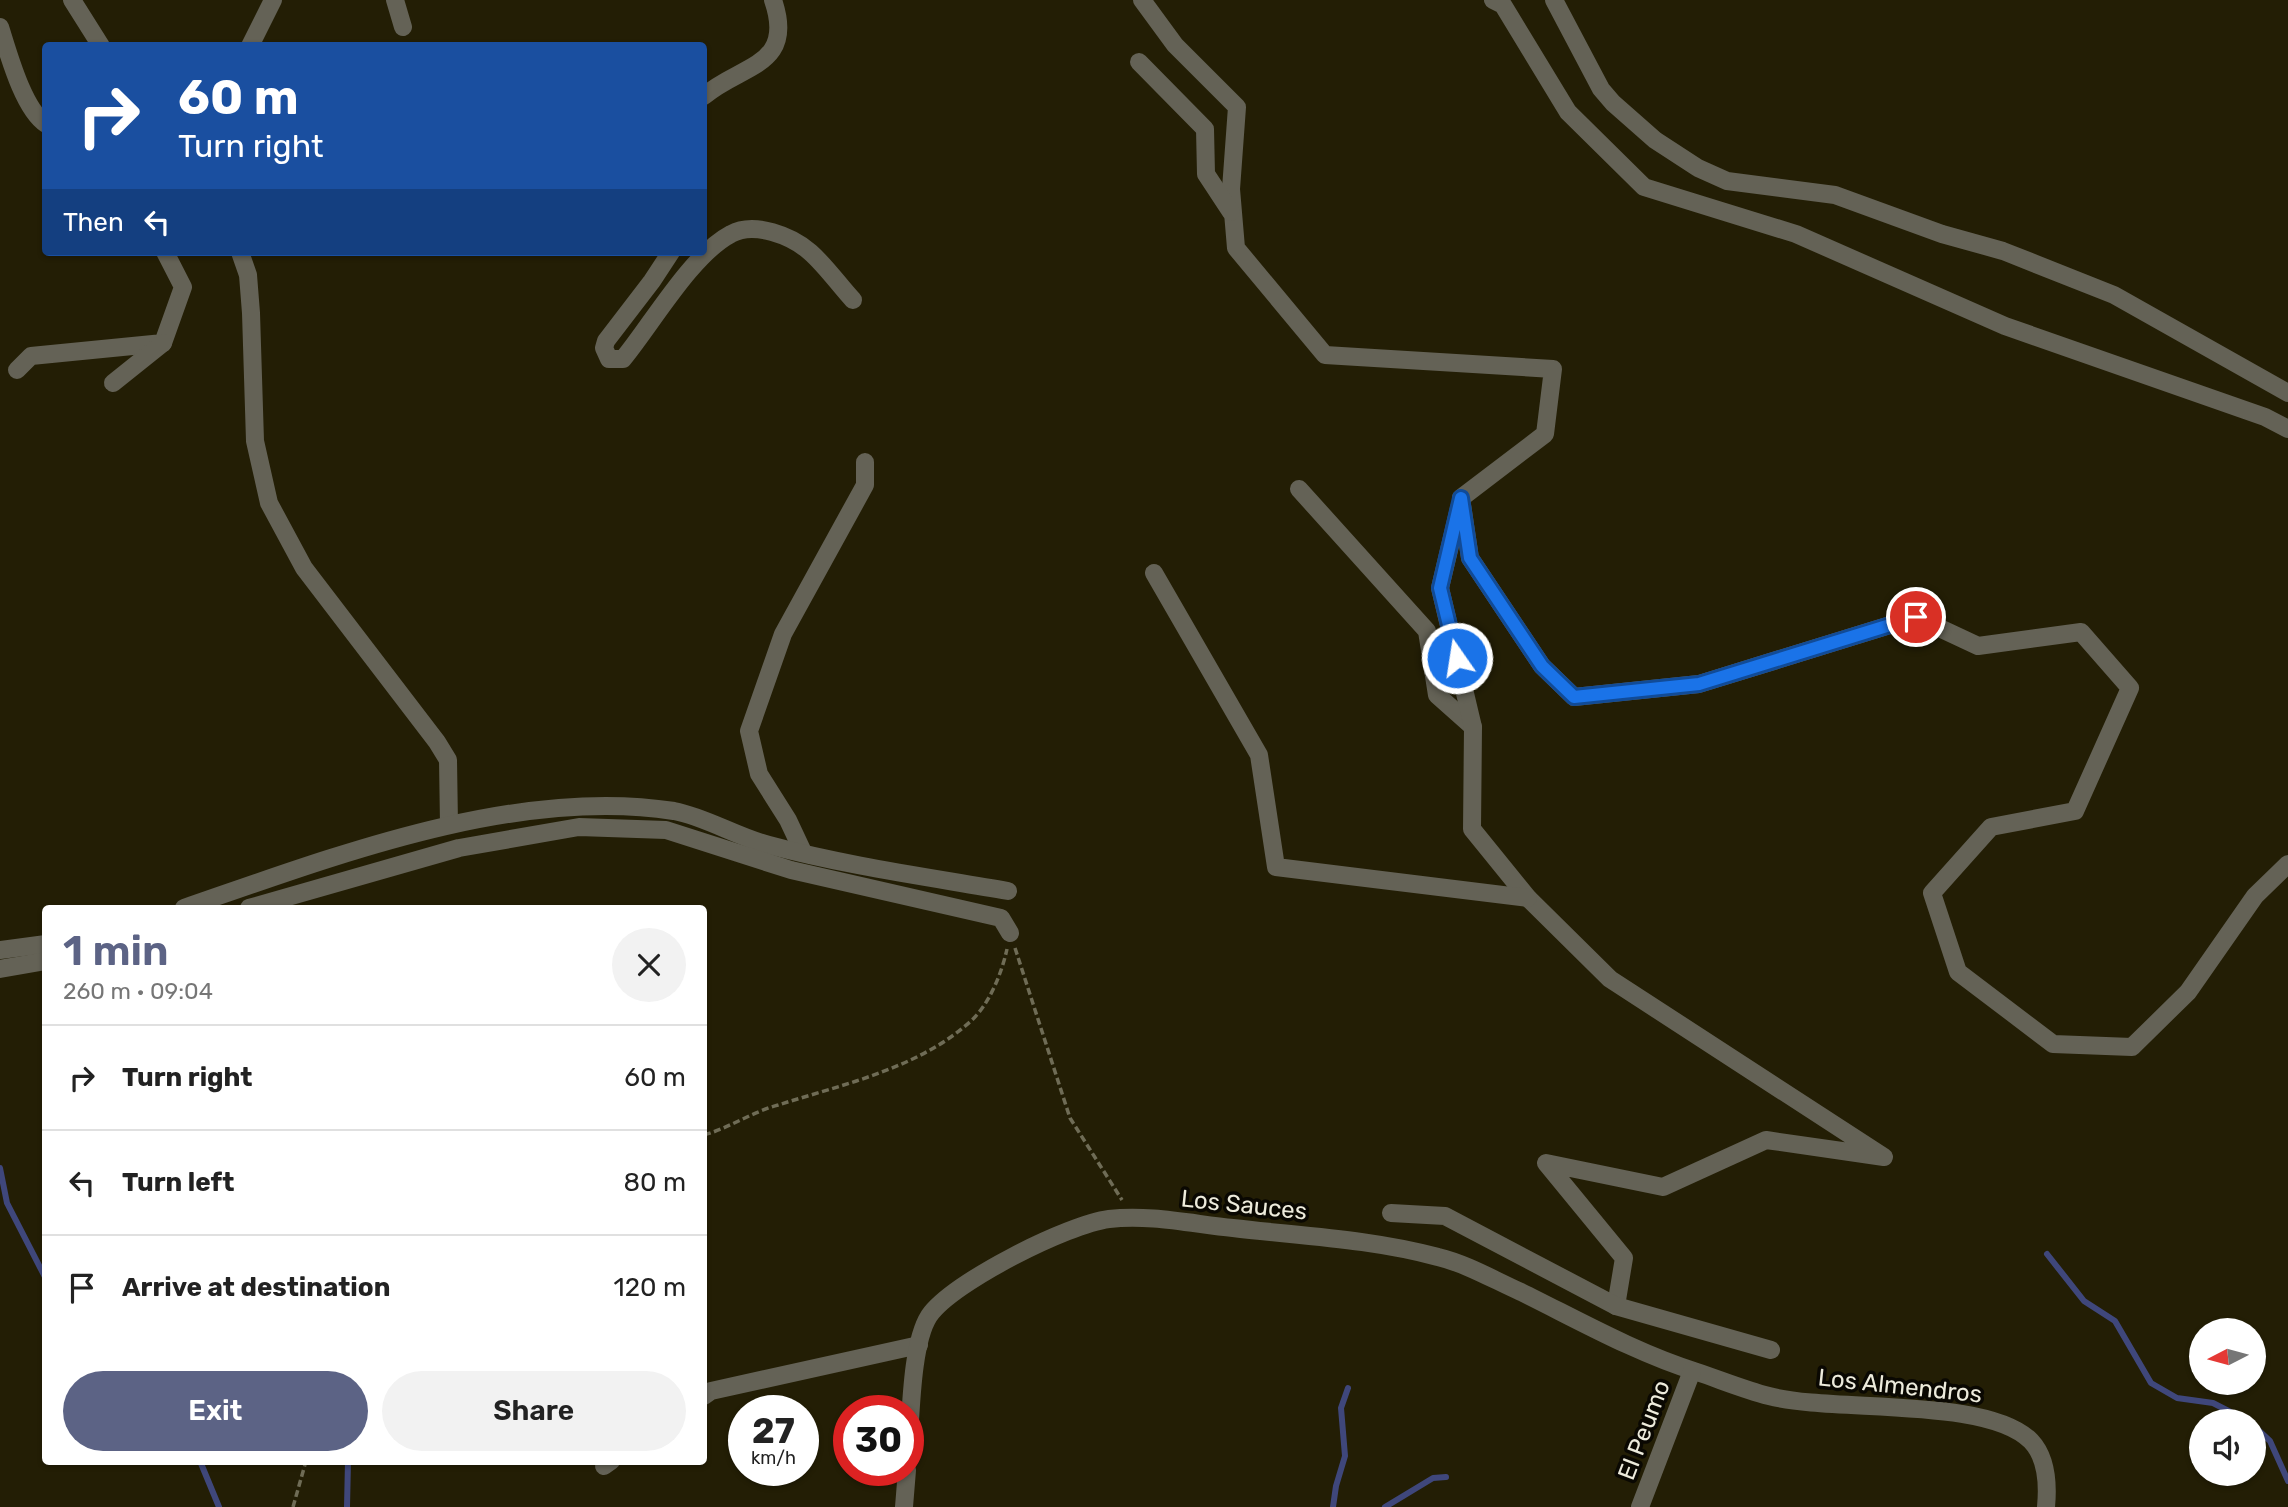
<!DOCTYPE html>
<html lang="en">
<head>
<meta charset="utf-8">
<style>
	:root { --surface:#fff; --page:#f2f2f2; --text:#222; --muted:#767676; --line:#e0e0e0; --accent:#5c6385 }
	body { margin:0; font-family:Rubik,sans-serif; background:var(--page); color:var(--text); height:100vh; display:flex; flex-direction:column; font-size:26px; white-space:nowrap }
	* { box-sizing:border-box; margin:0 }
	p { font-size:23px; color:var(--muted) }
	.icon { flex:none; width:38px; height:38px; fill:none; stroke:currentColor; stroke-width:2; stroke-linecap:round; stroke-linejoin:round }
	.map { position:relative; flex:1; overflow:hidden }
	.details { position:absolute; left:42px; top:905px; width:665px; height:560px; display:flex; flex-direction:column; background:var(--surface); border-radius:7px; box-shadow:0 2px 5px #0004 }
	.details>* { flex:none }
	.hud { position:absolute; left:42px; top:42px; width:665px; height:214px; border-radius:7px; box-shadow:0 2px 5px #0004; background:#1a4fa0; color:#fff; overflow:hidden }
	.needle { width:46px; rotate:264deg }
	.buttons { position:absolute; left:2189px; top:1318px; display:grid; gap:14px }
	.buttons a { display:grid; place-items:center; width:77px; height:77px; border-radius:50%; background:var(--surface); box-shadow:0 2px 5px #0004; font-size:35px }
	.speed { position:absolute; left:728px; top:1395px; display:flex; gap:14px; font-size:35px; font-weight:700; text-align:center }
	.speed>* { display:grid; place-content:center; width:91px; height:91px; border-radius:50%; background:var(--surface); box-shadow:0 2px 5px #0004; line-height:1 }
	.speed small { font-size:18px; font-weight:400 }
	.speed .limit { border:10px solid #d22; background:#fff; color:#111 }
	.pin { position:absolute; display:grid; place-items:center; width:60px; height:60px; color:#fff; margin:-30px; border:4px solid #fff; border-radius:50%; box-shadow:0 2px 7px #0007 }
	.me { position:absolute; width:77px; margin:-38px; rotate:347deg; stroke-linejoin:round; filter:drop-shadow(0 0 5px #0008) }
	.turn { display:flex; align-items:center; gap:24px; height:147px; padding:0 21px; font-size:32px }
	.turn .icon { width:91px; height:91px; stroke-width:2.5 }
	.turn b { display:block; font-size:49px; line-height:60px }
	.then { display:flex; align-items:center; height:66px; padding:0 21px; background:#0003; gap:14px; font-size:26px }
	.round { display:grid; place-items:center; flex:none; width:74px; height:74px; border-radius:37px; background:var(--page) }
	.overview { display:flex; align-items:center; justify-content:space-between; height:119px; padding:0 21px }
	h1 { font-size:42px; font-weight:600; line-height:52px; color:var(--accent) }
	.action { display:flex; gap:14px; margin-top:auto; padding:14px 21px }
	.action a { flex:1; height:80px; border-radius:42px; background:var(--accent); color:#fff; font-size:28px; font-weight:600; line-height:80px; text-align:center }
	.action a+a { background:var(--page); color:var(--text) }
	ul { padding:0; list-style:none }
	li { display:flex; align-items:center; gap:21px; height:105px; padding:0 21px; border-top:2px solid var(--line) }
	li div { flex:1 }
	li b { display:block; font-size:26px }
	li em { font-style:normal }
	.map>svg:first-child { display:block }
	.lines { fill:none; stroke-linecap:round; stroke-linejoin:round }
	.stream { stroke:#3f477b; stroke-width:6 }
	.path { stroke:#6f6c56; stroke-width:3.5; stroke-dasharray:7 3.5; stroke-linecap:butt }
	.minor { stroke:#646256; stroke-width:18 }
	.route-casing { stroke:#114b97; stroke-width:18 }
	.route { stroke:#1a73e8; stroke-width:12 }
	.labels { text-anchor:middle; stroke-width:7; stroke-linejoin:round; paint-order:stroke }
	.street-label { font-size:24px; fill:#edebdc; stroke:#0a0802 }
</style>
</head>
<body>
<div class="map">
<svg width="2288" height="1507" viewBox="0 0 2288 1507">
	<rect width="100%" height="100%" fill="#231e05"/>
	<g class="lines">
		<g class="stream">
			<path d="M 0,1168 L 7,1203 L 46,1279"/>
			<path d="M 2047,1254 L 2084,1301 L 2115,1321 L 2151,1383 L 2177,1398 L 2213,1403 L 2248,1421"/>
			<path d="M 2254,1426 L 2270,1441 L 2288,1481"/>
			<path d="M 200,1461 L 219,1507"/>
			<path d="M 347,1507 L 348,1461"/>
			<path d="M 1333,1507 L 1336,1486 L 1345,1456 L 1341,1408 L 1348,1388"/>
			<path d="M 1385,1507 L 1433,1478 L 1446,1477"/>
		</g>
		<g class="path">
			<path d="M 1015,948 L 1070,1118 L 1122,1200"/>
			<path d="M 704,1135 C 729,1128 752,1112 778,1105 C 844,1084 920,1068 972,1020 C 990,1003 1002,972 1007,949"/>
			<path d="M 293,1507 L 306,1461"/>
		</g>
		<g class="minor">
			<path d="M 72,0 L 101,46"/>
			<path d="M 395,0 L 403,27"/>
			<path d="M 1142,0 L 1175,45 L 1237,107 L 1231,189 L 1236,248 L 1325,355 L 1553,369 L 1545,434 L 1461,498 L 1470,558 L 1542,666 L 1574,697 L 1699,684 L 1916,617 L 1978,646 L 2081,632 L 2130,688 L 2075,811 L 1991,827 L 1932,893 L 1958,972 L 2053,1044 L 2132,1047 L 2188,992 L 2255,896 L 2288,864"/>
			<path d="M 1493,0 L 1503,5 L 1568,112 L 1644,187 L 1796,234 L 2005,326 L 2265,417 L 2288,429"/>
			<path d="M 1554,0 L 1601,89 L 1613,103 L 1655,140 L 1698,168 L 1727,181 L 1835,195 L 1942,234 L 2003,251 L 2114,295 L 2288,393"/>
			<path d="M 0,27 C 8,52 23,109 46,124"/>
			<path d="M 250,46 L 273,0"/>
			<path d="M 1139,62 L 1205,129 L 1206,174 L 1231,212"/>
			<path d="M 704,96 C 741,64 796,67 773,0"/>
			<path d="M 240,252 L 248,275 L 251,313 L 255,441 L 269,503 L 304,568 L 437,742 L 448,760 L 449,824"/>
			<path d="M 671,252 L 652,281 L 606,341 L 604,348 L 609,359 L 623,359 C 652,324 691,255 731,234 C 754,221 792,236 810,252 C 826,266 839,285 853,300"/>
			<path d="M 17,370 L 31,356 L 163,343 L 183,287 L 165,252"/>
			<path d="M 113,383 L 163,343"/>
			<path d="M 1299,489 L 1427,631 L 1437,695 L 1473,727"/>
			<path d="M 1459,508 L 1440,588 L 1473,727 L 1472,829 L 1528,898 L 1610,979 L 1884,1157 L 1766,1140 L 1663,1187 L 1546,1163 L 1624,1258 L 1616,1306"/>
			<path d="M 1154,573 L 1259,755 L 1276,867 L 1528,898"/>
			<path d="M 803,852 L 788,820 L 759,774 L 749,731 L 783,634 L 865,485 L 865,462"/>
			<path d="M 184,908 C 332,857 516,786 674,811 C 706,817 737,837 769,845 C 847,866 928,877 1008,891"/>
			<path d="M 249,908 L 459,848 L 579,827 L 666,830 L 791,870 L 1001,918 L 1010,933"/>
			<path d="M 0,950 L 46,944"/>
			<path d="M 0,969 L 46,961"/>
			<path d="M 1391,1213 L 1445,1216 L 1616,1306 L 1771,1350"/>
			<path d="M 704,1396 L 711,1391 L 919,1345"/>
			<path d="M 908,1452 C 911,1417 911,1344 929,1316 C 952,1282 1069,1224 1109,1219 C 1149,1214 1193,1224 1233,1228 C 1301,1236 1372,1239 1438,1257 C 1467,1264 1494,1280 1521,1292 C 1578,1320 1636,1353 1697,1372 C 1721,1380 1745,1390 1769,1396 C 1832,1413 1987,1396 2031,1441 C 2047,1458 2048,1486 2046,1507"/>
			<path d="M 604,1466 L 611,1461"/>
			<path d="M 904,1507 L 907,1470"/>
			<path d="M 1640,1507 L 1692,1371"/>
		</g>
	</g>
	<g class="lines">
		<g class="route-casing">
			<path id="route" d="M 1457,658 L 1440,588 L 1461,498 L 1470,558 L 1542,666 L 1574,697 L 1699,684 L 1916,617"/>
		</g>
		<use href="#route" class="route"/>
	</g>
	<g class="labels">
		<g class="street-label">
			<text transform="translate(1244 1205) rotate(6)" y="8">Los Sauces</text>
			<text transform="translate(1900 1386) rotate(6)" y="8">Los Almendros</text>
			<text transform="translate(1644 1430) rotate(-69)" y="8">El Peumo</text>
		</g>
	</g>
</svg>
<div class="buttons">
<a><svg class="needle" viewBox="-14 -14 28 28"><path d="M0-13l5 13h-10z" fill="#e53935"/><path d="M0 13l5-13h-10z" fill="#767676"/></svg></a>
<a><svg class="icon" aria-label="sound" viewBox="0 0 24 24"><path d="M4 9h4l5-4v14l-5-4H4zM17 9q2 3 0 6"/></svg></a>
</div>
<div class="speed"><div>27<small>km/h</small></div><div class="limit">30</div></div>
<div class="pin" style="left:1916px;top:617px;background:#d93025"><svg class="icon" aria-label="arrive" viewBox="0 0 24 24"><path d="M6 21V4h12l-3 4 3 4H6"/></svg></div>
<svg class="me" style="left:1457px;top:658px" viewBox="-20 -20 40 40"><circle r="17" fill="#1a73e8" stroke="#fff" stroke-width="3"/><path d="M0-11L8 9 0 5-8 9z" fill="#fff"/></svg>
<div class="hud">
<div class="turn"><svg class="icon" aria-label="right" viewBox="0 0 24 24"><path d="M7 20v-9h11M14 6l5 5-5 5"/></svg><div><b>60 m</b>Turn right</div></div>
<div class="then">Then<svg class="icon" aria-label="left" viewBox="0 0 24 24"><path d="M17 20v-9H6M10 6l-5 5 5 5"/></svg></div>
</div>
<section class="details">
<div class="overview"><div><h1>1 min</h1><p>260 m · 09:04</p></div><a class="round"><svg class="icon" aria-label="close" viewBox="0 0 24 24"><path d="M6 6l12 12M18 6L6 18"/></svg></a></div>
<ul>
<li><svg class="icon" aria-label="right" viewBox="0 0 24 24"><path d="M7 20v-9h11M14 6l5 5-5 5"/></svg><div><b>Turn right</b></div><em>60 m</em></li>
<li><svg class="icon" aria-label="left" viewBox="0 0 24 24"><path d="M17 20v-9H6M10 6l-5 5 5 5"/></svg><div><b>Turn left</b></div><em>80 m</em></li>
<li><svg class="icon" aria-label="arrive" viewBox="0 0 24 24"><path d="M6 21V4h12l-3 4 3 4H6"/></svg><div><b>Arrive at destination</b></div><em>120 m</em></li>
</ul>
<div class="action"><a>Exit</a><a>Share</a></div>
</section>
</div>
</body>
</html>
